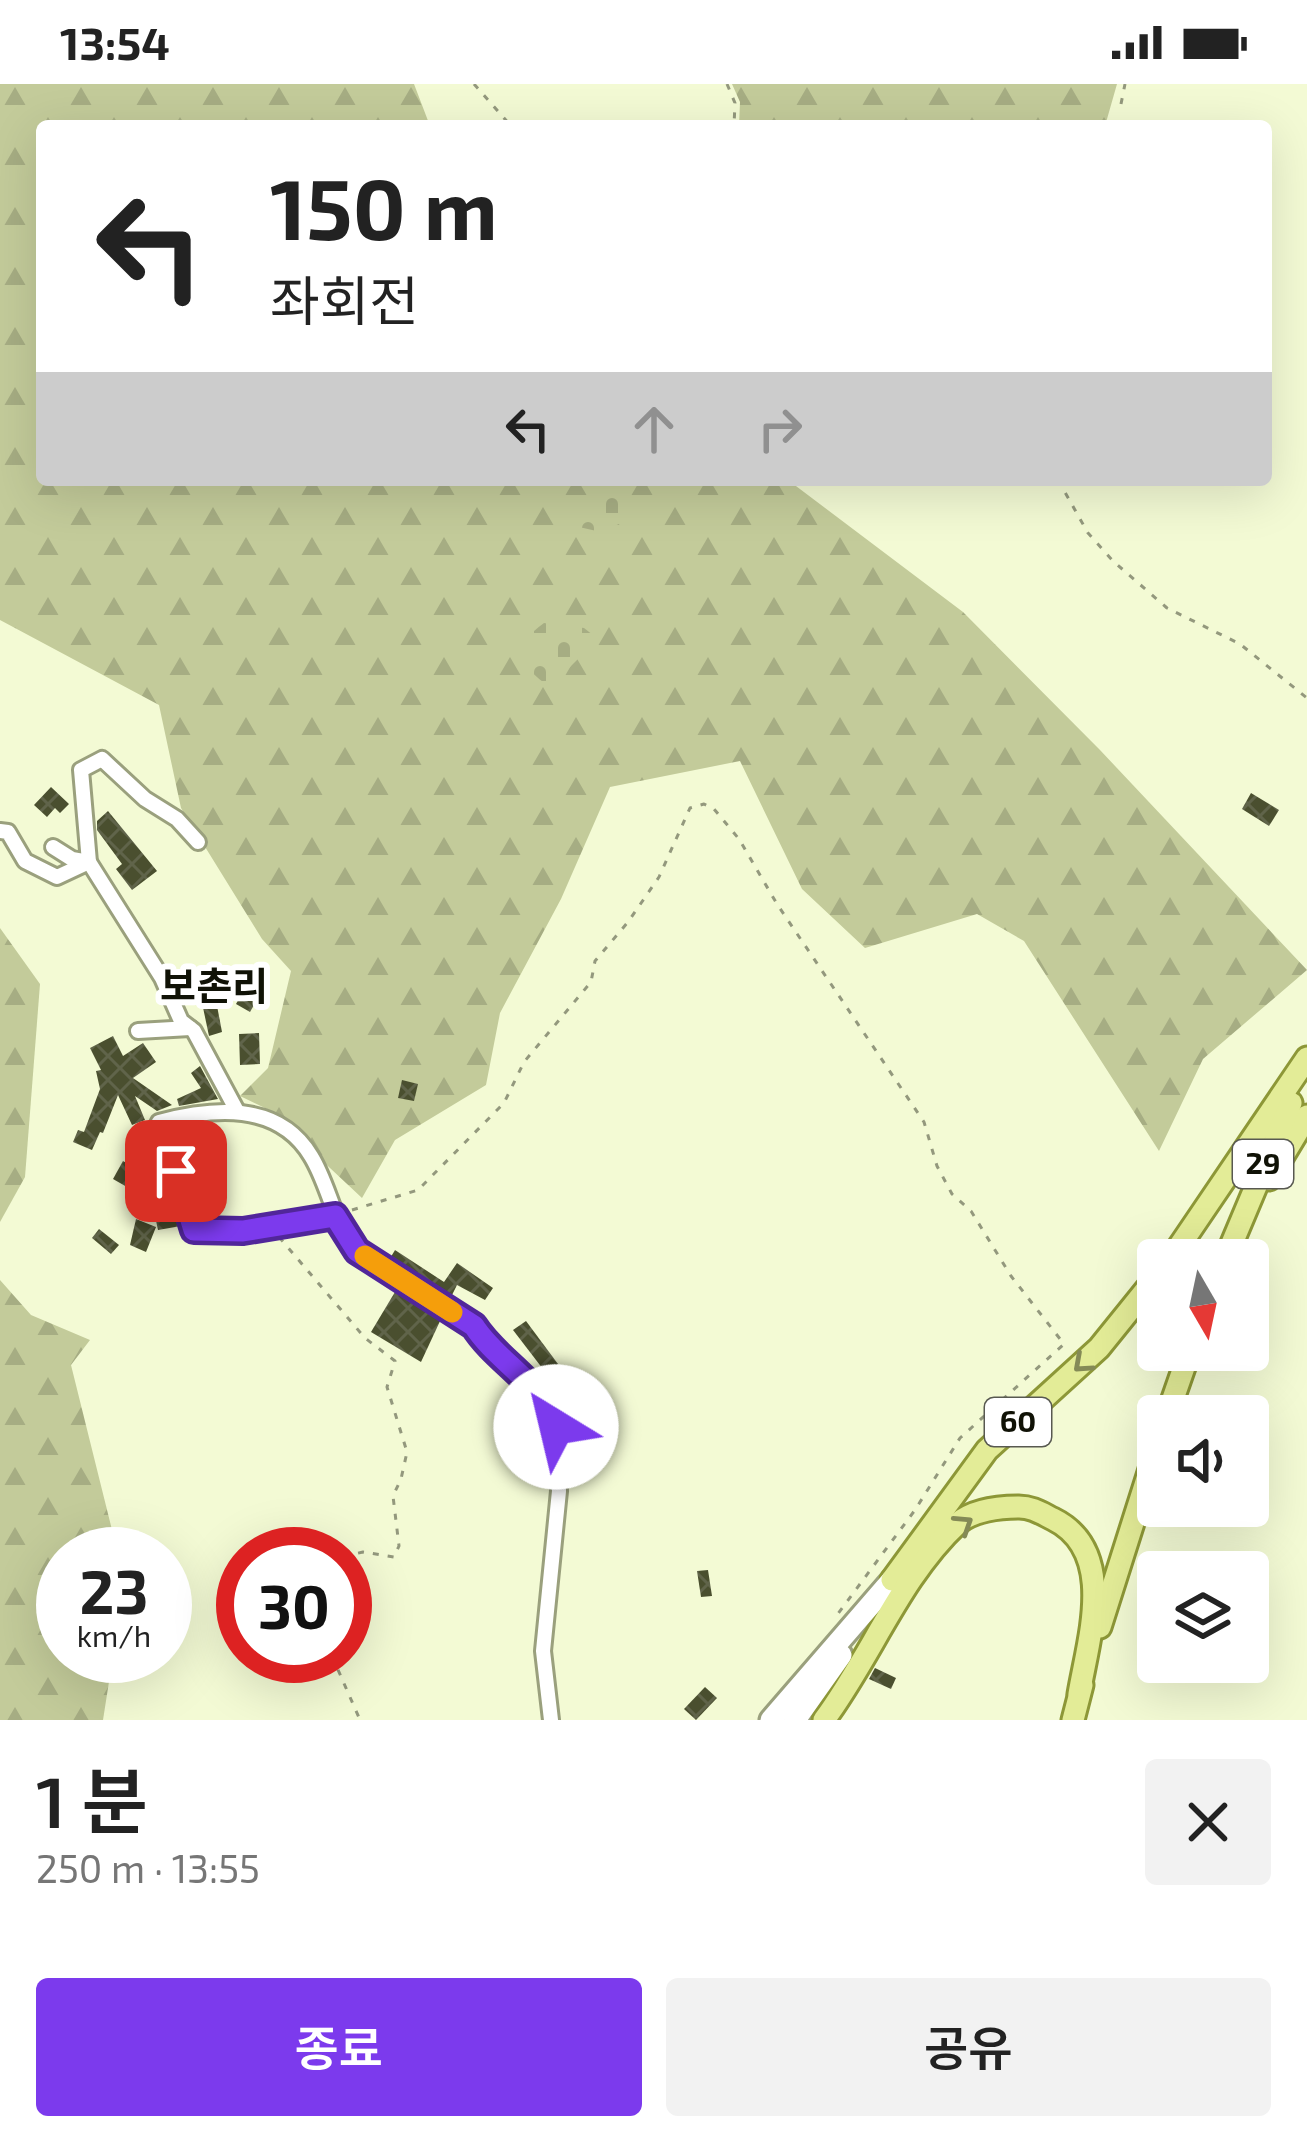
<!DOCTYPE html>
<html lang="ko">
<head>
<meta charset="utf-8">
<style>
	:root { --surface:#fff; --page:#f2f2f2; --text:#222; --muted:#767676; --accent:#7c3aed }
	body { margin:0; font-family:"Exo 2","Noto Sans KR",sans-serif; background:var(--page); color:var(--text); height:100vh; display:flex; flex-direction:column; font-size:45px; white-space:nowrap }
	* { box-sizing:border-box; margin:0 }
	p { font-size:39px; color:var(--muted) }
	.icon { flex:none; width:66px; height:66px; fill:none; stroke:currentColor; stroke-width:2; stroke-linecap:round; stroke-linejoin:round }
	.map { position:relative; height:1636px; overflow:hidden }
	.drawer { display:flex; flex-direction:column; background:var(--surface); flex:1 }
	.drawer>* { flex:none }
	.top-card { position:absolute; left:36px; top:36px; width:1236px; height:366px; border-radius:12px; box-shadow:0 12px 48px #0002; background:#fff; color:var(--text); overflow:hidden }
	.needle { width:78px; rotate:171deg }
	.controls { position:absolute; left:1137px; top:1155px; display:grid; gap:24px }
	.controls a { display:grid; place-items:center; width:132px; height:132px; border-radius:12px; background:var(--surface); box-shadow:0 12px 48px #0002; font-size:60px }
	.speed { position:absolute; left:36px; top:1443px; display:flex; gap:24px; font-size:60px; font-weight:700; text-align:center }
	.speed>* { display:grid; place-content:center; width:156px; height:156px; border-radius:50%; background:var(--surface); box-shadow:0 12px 48px #0002; line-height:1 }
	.speed small { font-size:30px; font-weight:400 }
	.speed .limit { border:18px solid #d22; background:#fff; color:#111 }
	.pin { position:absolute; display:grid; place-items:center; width:102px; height:102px; color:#fff; margin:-51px; border-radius:24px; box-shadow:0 6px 18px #0006 }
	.me { position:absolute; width:132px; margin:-66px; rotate:324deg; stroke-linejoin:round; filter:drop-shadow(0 0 9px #0008) }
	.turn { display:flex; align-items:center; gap:42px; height:252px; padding:0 36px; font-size:54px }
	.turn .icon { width:156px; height:156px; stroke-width:2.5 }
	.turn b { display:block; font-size:84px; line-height:102px }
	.lanes { display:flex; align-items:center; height:114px; padding:0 36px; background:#0003; justify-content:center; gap:60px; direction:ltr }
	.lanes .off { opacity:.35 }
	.round { display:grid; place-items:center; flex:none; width:126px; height:126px; border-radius:12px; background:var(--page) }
	.head { display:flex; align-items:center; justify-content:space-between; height:204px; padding:0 36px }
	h1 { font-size:72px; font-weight:600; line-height:90px }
	.button { display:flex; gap:24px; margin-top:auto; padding:24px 36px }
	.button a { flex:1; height:138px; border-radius:12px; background:var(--accent); color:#fff; font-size:48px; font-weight:600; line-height:138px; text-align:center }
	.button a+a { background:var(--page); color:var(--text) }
	.status { display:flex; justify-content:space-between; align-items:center; height:84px; padding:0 60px; background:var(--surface); direction:ltr }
	.status svg { height:33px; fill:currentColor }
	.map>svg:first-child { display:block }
	.forest { fill:url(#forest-firs) }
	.cemetery { fill:url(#cemetery-stones) }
	.building { fill:url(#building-cross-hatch) }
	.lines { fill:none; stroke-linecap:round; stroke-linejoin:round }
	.minor-casing { stroke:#9aa07d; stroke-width:20 }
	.secondary-casing { stroke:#9aa07d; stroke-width:27 }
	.primary-casing { stroke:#8d9737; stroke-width:27 }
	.path { stroke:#93987d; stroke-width:3; stroke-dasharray:6 9; stroke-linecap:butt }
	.minor { stroke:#fff; stroke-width:14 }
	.secondary { stroke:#fff; stroke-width:21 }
	.primary { stroke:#e3ec97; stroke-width:21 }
	.oneway { stroke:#848a56 }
	.route-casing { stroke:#51269a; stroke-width:30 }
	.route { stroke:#7c3aed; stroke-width:21 }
	.slow { stroke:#f59e0b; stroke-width:21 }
	.labels { text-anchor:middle; stroke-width:12; stroke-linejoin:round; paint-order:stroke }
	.shield { fill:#fff; stroke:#585951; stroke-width:3 }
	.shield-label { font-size:30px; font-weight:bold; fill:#101206 }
	.quarter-label { font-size:39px; font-weight:bold; fill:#101206; stroke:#fff }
</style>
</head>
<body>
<div class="status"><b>13:54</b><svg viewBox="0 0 49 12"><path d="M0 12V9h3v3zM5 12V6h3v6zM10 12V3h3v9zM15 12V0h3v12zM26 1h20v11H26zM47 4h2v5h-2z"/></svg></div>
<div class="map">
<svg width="1307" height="1636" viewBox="0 0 1307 1636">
	<defs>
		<pattern id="forest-firs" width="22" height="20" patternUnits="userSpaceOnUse" patternTransform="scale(3)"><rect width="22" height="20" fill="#c3cb9a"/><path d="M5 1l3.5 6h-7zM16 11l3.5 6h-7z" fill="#a6ad83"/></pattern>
		<pattern id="cemetery-stones" width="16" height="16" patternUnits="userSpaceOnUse" patternTransform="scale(3)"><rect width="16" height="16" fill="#c3cb9a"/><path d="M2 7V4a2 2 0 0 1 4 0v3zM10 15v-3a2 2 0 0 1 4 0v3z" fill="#a6ad83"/></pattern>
		<pattern id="building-cross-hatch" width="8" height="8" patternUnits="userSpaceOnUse" patternTransform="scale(3)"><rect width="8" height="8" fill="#4a4f2f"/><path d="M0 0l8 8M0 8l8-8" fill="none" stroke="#60644a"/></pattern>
	</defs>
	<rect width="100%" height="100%" fill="#f3fad4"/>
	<g class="forest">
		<path d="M 0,0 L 414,0 L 430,42 L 42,42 L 42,396 L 788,396 L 963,528 L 1100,666 L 1307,886 L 1203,975 L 1159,1067 L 1024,857 L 977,830 L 865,864 L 802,805 L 740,677 L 610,703 L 561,815 L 500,929 L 486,1001 L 395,1056 L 362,1114 L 267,1025 L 240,1012 L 268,984 L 291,887 L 262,855 L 181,724 L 159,621 L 0,536 Z"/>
		<path d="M 732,0 L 1117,0 L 1105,42 L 739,42 L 740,18 Z"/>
		<path d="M 0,844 L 40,900 L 25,1093 L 0,1138 Z"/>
		<path d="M 0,1196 L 31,1231 L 90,1256 L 71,1281 L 118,1470 L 63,1470 L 63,1572 L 113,1572 L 103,1636 L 0,1636 Z"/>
	</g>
	<g class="cemetery">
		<path d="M 609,396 L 619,396 L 639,431 L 601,448 L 579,443 L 577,430 L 592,407 Z"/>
		<path d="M 544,539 L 584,544 L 598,555 L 550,603 C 519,582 510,563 544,539 Z"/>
	</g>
	<g class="building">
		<path d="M 51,703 L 69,720 L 60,729 L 55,724 L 47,733 L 34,721 Z"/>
		<path d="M 1251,709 L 1279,726 L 1269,742 L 1242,725 Z"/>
		<path d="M 108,727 L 157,787 L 132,806 L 116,785 L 122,780 L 97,746 L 97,737 Z"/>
		<path d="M 252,892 L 266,900 L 250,928 L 236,920 Z"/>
		<path d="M 215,911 L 222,948 L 209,952 L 201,914 Z"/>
		<path d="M 259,949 L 260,980 L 240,981 L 239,950 Z"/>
		<path d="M 113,952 L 123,972 L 143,959 L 156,978 L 133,994 L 172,1021 L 157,1027 L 135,1012 L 145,1036 L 132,1041 L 118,1011 L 103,1049 L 100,1048 L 92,1066 L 73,1058 L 78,1046 L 84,1048 L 100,1005 L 96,987 L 101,986 L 90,964 Z"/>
		<path d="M 200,982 L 218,1015 L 179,1022 L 177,1015 L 201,1004 L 191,989 Z"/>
		<path d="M 402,996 L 418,1000 L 414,1017 L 398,1014 Z"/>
		<path d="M 123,1077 L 151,1093 L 141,1111 L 113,1095 Z"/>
		<path d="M 166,1115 L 170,1133 L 178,1131 L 181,1142 L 158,1146 L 152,1118 Z"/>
		<path d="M 136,1135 L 156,1143 L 146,1168 L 130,1161 Z"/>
		<path d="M 99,1145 L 119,1161 L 111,1170 L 92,1154 Z"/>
		<path d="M 395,1166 L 444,1198 L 457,1179 L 493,1204 L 485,1216 L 457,1201 L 450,1215 L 389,1176 Z"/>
		<path d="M 395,1208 L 441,1235 L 421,1278 L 371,1248 Z"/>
		<path d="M 526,1237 L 558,1280 L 546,1289 L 513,1246 Z"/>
		<path d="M 708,1486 L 712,1512 L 701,1513 L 697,1487 Z"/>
		<path d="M 875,1584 L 896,1594 L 891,1605 L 869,1595 Z"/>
		<path d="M 705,1603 L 717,1614 L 696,1636 L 684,1625 Z"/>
	</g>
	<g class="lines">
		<g class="minor-casing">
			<g id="minor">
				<path d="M 0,747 L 8,748 L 25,777 L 57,793 L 89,778"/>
				<path d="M 198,758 L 177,735 L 145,715 L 102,675 L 81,686 L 89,778 L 162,894 L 181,937 L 194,947 L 237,1027"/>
				<path d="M 53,763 L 72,775 L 89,778"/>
				<path d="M 138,947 L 190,944"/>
				<path d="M 335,1132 L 243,1147 L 194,1146 L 176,1087 L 153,1050 L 159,1038 C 212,1024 278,1017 311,1072 C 329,1101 333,1138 356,1165 C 375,1186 446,1224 474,1242 L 485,1260 L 552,1325 L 559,1407 L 543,1567 L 551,1636"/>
			</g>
		</g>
		<g class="secondary-casing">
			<g id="secondary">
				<path d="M 771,1636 L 892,1496"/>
				<path d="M 795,1636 L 841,1571"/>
			</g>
		</g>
		<g class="primary-casing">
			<g id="primary">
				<path d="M 1269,1095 L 1307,1032"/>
				<path d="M 1170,1176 L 1307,974"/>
				<path d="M 1225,1176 L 1291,1019"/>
				<path d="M 1167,1332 L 1190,1266"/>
				<path d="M 892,1496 L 987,1366 L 1099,1264 L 1158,1191"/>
				<path d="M 1100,1543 L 1158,1360"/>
				<path d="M 824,1636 C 871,1573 900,1493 958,1439 C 973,1426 1000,1423 1019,1423 C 1032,1423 1041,1429 1053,1435 C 1118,1467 1088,1556 1079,1610"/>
				<path d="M 1073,1636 L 1082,1601"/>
			</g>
		</g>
		<g class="path">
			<path d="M 474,0 L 511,42"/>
			<path d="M 727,0 L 735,19 L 734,42"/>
			<path d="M 1121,20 L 1125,0"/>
			<path d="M 1058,396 L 1088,449 L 1113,477 L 1167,524 L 1240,560 L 1307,614"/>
			<path d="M 352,1126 L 418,1106 L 504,1019 L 524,978 L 591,898 L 595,877 L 628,838 L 659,793 L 690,724 L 704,720 L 714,725 L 739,755 L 777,820 L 924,1038 L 937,1082 L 952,1110 L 971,1127 L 1011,1192 L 1064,1260 L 960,1354 L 915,1426 L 837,1531"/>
			<path d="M 279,1153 L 365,1254 L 395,1277 L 387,1303 L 407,1368 L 401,1395 L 393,1412 L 399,1462 L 394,1473 L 363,1468 L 345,1472"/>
			<path d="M 332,1572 L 360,1636"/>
		</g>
		<use href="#minor" class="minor"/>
		<use href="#secondary" class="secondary"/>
		<use href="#primary" class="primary"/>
	</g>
	<defs><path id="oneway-chevron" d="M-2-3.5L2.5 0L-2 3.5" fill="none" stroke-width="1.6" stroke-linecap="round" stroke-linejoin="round" transform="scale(3)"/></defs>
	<g class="oneway">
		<use href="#oneway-chevron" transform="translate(1082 1280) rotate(138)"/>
		<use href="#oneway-chevron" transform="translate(964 1440) rotate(-33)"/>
	</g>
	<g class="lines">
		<g class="route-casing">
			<path id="route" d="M 176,1087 L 194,1146 L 243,1147 L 335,1132 L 357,1167 L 474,1242 C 496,1277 547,1303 556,1343"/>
		</g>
		<use href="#route" class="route"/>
		<path class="slow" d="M 365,1172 L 452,1228"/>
	</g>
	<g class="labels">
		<g class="shield">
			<rect x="1233" y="1056" width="60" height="48" rx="9"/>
			<rect x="985" y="1314" width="66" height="48" rx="9"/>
		</g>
		<g class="shield-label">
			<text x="1263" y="1090">29</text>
			<text x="1018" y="1348">60</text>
		</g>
		<g class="quarter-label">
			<text x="214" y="916">보촌리</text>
		</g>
	</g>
</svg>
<div class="controls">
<a><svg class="needle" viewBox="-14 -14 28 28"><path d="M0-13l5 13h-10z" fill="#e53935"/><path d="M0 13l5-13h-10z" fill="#767676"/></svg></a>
<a><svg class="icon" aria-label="sound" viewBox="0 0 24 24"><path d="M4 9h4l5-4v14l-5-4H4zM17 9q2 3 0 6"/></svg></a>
<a><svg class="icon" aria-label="layers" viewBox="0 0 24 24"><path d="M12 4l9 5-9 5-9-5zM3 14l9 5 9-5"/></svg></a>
</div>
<div class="speed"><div>23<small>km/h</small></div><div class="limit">30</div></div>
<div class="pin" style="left:176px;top:1087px;background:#d93025"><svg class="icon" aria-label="arrive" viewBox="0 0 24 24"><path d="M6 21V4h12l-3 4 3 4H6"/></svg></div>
<svg class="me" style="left:556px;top:1343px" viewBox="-20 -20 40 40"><circle r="19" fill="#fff"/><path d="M0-13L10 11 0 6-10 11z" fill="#7c3aed"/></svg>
<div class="top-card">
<div class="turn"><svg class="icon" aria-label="left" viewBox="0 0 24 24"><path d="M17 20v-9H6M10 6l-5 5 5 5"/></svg><div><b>150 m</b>좌회전</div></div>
<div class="lanes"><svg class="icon" aria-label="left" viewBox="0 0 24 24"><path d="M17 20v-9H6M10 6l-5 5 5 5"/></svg><svg class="icon off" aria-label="ahead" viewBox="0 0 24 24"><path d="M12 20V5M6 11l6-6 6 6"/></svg><svg class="icon off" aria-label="right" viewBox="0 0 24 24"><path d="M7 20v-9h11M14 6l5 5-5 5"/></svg></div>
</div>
</div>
<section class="drawer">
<div class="head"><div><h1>1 분</h1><p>250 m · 13:55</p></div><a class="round"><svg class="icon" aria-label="close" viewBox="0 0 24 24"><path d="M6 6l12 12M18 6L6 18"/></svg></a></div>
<div class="button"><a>종료</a><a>공유</a></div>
</section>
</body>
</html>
